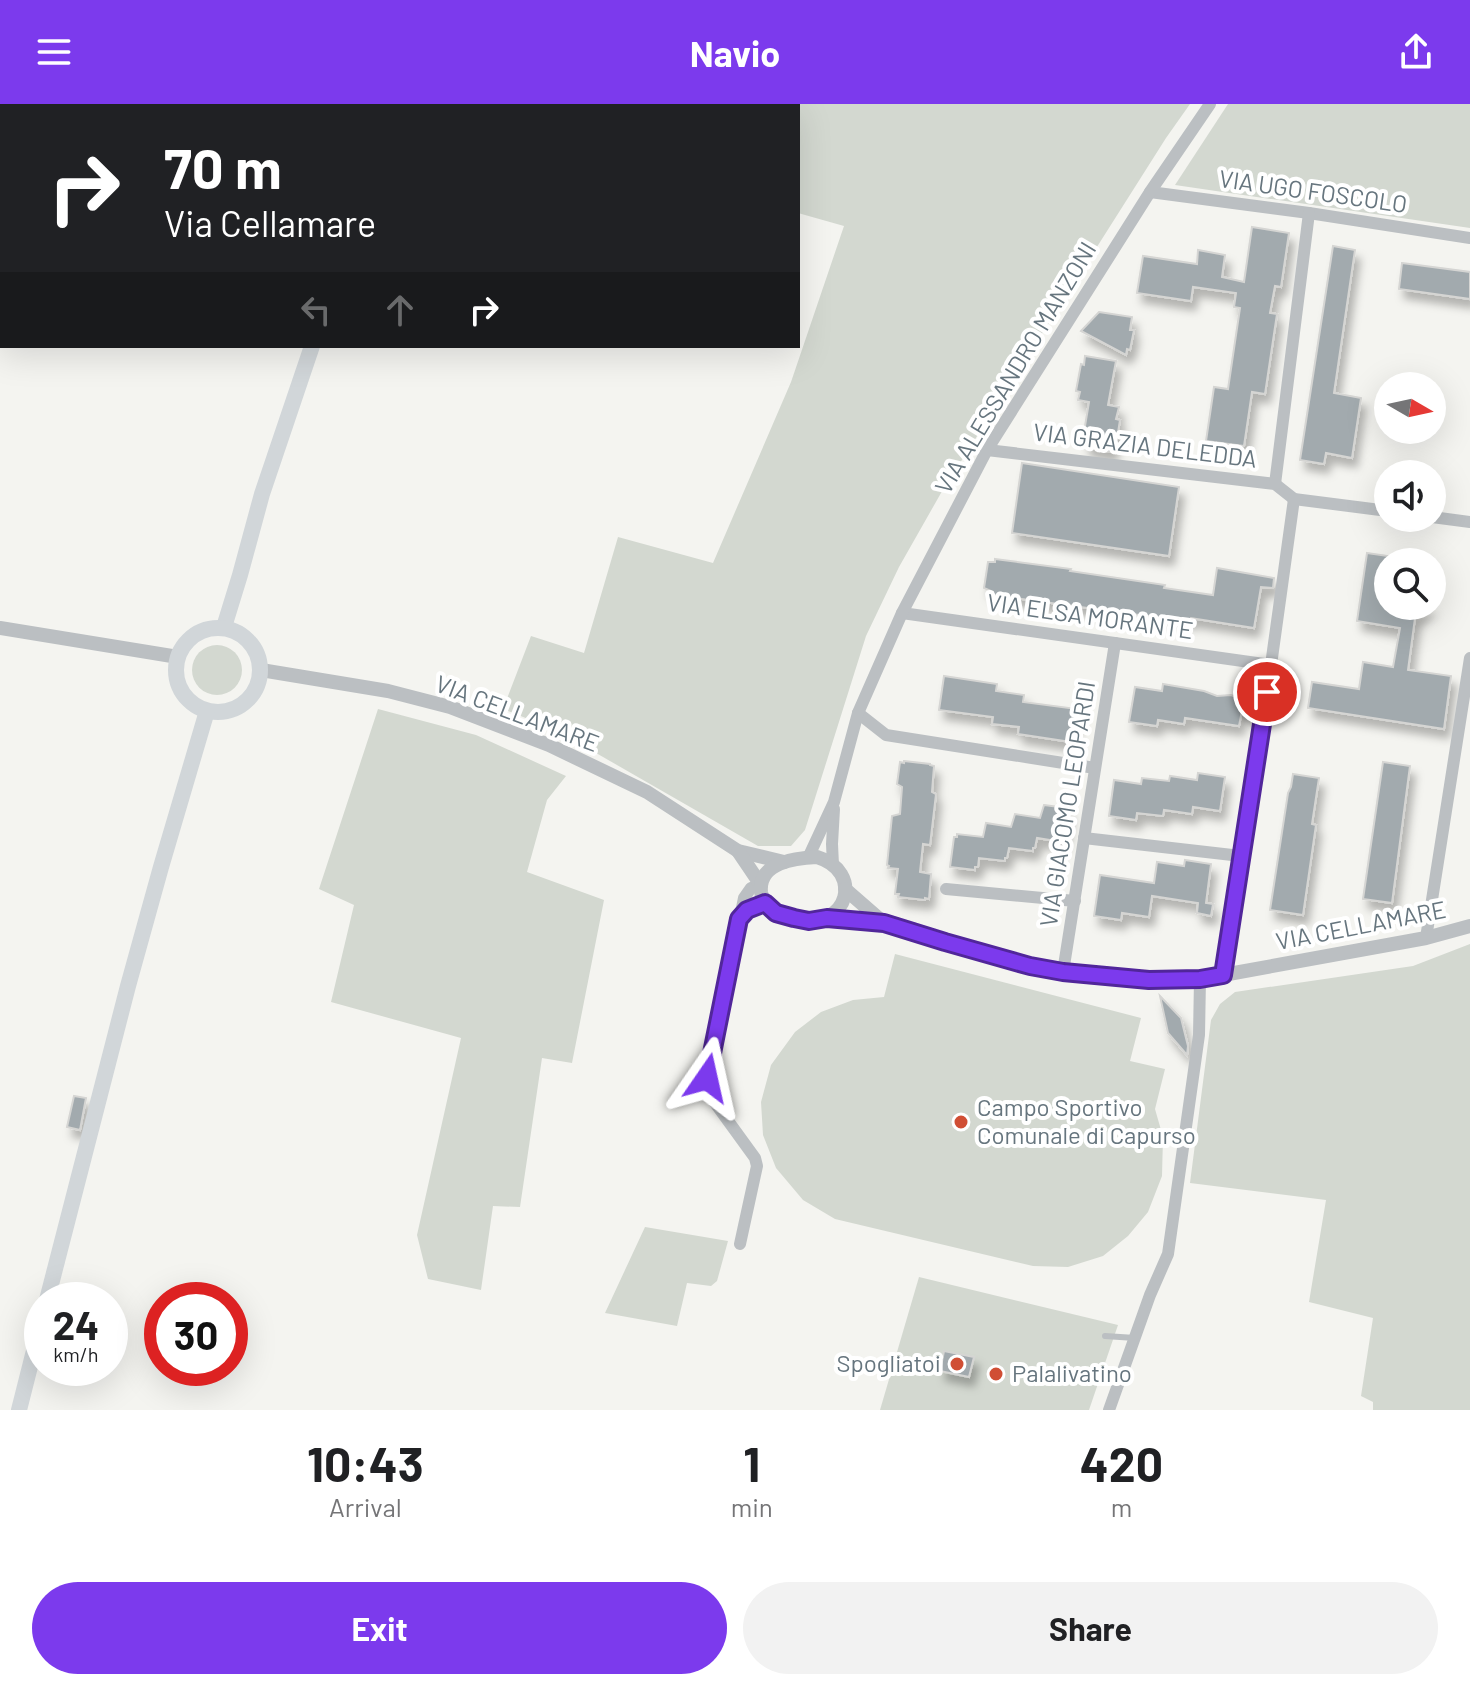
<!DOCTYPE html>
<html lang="en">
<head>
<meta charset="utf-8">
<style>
	:root { --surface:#fff; --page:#f2f2f2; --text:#202124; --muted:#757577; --accent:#7c3aed }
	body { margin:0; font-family:Barlow,sans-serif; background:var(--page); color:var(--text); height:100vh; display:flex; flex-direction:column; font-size:30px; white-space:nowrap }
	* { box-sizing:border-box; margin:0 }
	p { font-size:26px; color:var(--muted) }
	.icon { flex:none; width:44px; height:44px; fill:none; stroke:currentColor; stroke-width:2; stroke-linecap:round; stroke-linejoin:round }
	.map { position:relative; height:1306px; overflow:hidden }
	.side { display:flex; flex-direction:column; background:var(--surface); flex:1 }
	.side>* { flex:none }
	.hud { position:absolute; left:0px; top:0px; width:800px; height:244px; box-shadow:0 8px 32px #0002; background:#202124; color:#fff; overflow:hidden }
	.needle { width:52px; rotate:99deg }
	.buttons { position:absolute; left:1374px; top:268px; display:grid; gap:16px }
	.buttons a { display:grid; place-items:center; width:72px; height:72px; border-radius:50%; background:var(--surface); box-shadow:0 8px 32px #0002; font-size:40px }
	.speed { position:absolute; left:24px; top:1178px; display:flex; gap:16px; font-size:40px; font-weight:700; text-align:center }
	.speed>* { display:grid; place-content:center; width:104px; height:104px; border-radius:50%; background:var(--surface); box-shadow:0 8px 32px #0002; line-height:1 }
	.speed small { font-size:20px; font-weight:400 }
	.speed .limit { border:12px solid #d22; background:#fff; color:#111 }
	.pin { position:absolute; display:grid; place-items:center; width:68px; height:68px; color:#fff; margin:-34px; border:4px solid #fff; border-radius:50%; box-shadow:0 2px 8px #0007 }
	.me { position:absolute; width:88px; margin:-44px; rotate:11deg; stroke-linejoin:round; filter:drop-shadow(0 0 6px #0008) }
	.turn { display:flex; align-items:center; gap:28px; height:168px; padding:0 32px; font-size:36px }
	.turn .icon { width:104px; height:104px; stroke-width:2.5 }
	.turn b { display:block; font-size:56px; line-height:68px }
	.lanes { display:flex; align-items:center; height:76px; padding:0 32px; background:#0003; justify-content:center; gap:40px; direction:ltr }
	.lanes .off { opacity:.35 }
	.eta { display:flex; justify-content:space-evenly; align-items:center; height:136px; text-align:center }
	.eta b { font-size:48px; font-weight:700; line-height:56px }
	.action { display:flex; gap:16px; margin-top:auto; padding:16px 32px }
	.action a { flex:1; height:92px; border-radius:48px; background:var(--accent); color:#fff; font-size:32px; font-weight:700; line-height:92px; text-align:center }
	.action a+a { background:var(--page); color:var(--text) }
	header { display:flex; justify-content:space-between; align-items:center; height:104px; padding:0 32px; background:var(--accent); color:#fff; font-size:36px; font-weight:700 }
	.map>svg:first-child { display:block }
	.green { fill:#d3d8d0 }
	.building { fill:#a2aaae; stroke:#d5d5d3; stroke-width:2; filter:url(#shadow) }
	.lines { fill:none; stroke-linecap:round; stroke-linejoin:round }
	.service { stroke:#bbbfc2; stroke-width:6 }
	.minor { stroke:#bbbfc2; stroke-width:12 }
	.tertiary { stroke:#bbbfc2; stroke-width:14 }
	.secondary { stroke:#d1d6d9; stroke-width:16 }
	.route-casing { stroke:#51269a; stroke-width:20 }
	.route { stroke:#7c3aed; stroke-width:14 }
	.poi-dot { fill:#d04e34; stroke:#fff; stroke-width:3 }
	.labels { text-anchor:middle; stroke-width:8; stroke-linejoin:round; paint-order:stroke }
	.street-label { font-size:24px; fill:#66757e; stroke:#fff }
	.poi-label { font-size:24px; fill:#66757e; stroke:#fff; text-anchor:start }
</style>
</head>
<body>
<header><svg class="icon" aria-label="menu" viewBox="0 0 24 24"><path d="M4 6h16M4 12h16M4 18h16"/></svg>Navio<svg class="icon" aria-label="share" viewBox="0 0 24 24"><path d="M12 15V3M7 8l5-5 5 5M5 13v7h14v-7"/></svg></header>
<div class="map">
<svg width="1470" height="1306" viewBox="0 0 1470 1306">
	<defs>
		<filter id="shadow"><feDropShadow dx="5" dy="9" stdDeviation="4" flood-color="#0004"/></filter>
	</defs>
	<rect width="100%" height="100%" fill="#f4f4f0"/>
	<g class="green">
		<path d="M 646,0 L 1190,0 L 1166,34 L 941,389 L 899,463 L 866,532 L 805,726 L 791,742 L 758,742 L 556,626 L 503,605 L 531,532 L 584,549 L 618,433 L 713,459 L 791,278 L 844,122 L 798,109 L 798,2 L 645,2 Z"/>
		<path d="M 1228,0 L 1470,0 L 1470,124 L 1175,81 Z"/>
		<circle cx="217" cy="566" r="25"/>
		<path d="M 378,605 L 476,631 L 566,672 L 547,696 L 527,768 L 604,796 L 572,959 L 542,954 L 520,1103 L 493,1102 L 481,1186 L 428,1175 L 417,1131 L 461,934 L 331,898 L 354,801 L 319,785 Z"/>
		<path d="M 1470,840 L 1470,1306 L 1373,1306 L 1373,1298 L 1361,1292 L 1373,1214 L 1309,1198 L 1326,1096 L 1190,1079 L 1211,916 L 1220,900 L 1235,888 L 1413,862 Z"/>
		<path d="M 895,850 L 1141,914 L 1130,957 L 1165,965 L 1155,1005 L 1163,1033 L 1162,1072 L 1148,1108 L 1128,1132 L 1103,1152 L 1068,1163 L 1033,1162 L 835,1115 L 803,1096 L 776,1064 L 763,1031 L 761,998 L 771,961 L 795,928 L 821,908 L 853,896 L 884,893 Z"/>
		<path d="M 645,1123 L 728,1137 L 717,1177 L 711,1182 L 687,1179 L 677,1222 L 605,1209 Z"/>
		<path d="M 919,1173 L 1118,1221 L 1089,1306 L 880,1306 Z"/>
	</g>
	<g class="building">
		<path d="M 1252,123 L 1289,129 L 1281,183 L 1275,182 L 1270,209 L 1277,210 L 1265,290 L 1252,288 L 1244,342 L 1206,337 L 1214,283 L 1228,285 L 1240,204 L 1234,203 L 1236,189 L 1193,183 L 1191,197 L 1137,189 L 1143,152 L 1197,160 L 1198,146 L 1225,151 L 1222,173 L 1244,178 Z"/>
		<path d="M 1333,142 L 1355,146 L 1334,289 L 1361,294 L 1352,354 L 1326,349 L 1324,360 L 1300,356 Z"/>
		<path d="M 1402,159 L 1470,168 L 1470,195 L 1399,185 Z"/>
		<path d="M 1099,208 L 1132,213 L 1130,226 L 1134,226 L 1130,246 L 1127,245 L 1126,251 L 1081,227 Z"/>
		<path d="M 1085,252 L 1116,257 L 1108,301 L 1119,303 L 1116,315 L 1120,316 L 1117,335 L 1114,335 L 1112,348 L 1085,343 L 1087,334 L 1083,334 L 1089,298 L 1078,296 L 1080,288 L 1076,287 L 1081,260 L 1084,261 Z"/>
		<path d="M 1022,359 L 1179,383 L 1169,452 L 1012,429 Z"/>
		<path d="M 1367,449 L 1388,452 L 1388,502 L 1430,502 L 1415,514 L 1408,566 L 1451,572 L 1444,625 L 1308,604 L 1312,578 L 1359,585 L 1363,558 L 1393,563 L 1400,524 L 1357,517 Z"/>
		<path d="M 995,455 L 1071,465 L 1070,467 L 1165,481 L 1164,484 L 1213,491 L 1217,464 L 1274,474 L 1273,484 L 1261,483 L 1254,524 L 1191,514 L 1190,516 L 1161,512 L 1161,514 L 993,491 L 993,488 L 984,484 L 988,458 L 995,458 Z"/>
		<path d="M 944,572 L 997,580 L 996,587 L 1024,591 L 1023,598 L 1077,605 L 1071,638 L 1018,630 L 1019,623 L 992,620 L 993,613 L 939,606 Z"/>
		<path d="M 1163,580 L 1204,587 L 1217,592 L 1231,591 L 1244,596 L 1239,622 L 1185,614 L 1184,620 L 1158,616 L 1157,622 L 1129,618 L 1135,583 L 1162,587 Z"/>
		<path d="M 904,657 L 930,660 L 930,661 L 934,662 L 932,688 L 936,690 L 930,741 L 923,740 L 920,768 L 931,770 L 929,795 L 925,794 L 925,796 L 898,793 L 899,790 L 895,790 L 898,765 L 888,764 L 889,762 L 887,761 L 892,712 L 900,710 L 902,683 L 897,680 L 900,658 L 904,659 Z"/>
		<path d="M 1383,658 L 1410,662 L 1392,799 L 1363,795 Z"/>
		<path d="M 1198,669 L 1225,673 L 1220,707 L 1193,703 L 1192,710 L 1164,706 L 1163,712 L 1137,709 L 1136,716 L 1109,712 L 1114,676 L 1141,680 L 1142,674 L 1169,677 L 1170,672 L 1197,676 Z"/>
		<path d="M 1293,670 L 1319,674 L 1312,720 L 1316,721 L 1303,811 L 1270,806 L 1288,689 L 1291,683 Z"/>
		<path d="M 1044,701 L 1067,704 L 1066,707 L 1068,708 L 1064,735 L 1062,734 L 1062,738 L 1037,734 L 1035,744 L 1033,744 L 1033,747 L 1009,744 L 1007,754 L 1005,754 L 1005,757 L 979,754 L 978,763 L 975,763 L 975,766 L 950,763 L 954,733 L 957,733 L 957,730 L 983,733 L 986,719 L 1011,723 L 1015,710 L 1040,714 Z"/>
		<path d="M 1185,756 L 1211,760 L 1206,799 L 1213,800 L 1211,812 L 1197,809 L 1198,799 L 1152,792 L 1149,813 L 1122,809 L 1121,816 L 1094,812 L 1100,771 L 1154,779 L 1157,758 L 1184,762 Z"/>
		<path d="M 1160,892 L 1181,914 L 1188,942 L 1187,951 L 1168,929 Z"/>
		<path d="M 74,992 L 86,994 L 80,1026 L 67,1023 Z"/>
		<path d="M 944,1247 L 974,1253 L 969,1273 L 940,1267 Z"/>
	</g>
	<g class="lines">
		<path class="service" d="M 1105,1232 L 1135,1234"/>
		<g class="minor">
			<path d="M 1150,88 L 1309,109 L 1470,134"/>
			<path d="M 987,346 L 1275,380 L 1294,395 L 1388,407"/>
			<path d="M 1275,380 L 1309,109"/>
			<path d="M 1432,413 L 1470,418"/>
			<path d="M 902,509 L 1271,561"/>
			<path d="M 858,609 L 886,631 L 1095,664"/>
			<path d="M 1084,734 L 1241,752"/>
			<path d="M 808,754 L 834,698 L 858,609 L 902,509 L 987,346 L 1150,88 L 1210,0"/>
			<path d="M 833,761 L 832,740 L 834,705"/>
			<path d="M 946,785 L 1075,797"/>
			<path d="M 739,815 L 747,806 L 765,799"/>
			<path d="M 1426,834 L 1470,554"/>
			<path d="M 1063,868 L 1115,539"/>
			<path d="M 1223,871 L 1271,561 L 1294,395"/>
			<path d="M 740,1140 L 757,1062 L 755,1054 L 710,992 L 707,974 L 744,794 L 751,784 L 761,781"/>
			<path d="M 1109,1306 L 1150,1191 L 1168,1150 L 1199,931 L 1200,875"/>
		</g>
		<g class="tertiary">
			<path d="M 0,524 L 178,553"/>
			<path d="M 261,566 L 388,587 L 450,603 L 549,641 L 647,688 L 738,747 L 784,758"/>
			<path d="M 738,747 L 761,781"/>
			<path d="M 817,753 C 864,767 849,826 798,815 C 790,813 781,812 774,808 C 767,803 762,796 761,788 C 758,758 796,754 817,753 Z"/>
			<path d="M 845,785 L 884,819"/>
			<path d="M 827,814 L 884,819 L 945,838 L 1030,862 L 1063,868 L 1149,876 L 1200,875 L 1223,871 L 1426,834 L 1470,822"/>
		</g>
		<g class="secondary">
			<path d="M 406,2 L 407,0"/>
			<path d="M 224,523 L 240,471 L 262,390 L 312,242"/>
			<circle cx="218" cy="566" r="42"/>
			<path d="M 47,1196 L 128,882 L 161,763 L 207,607"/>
			<path d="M 19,1306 L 42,1215"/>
		</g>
	</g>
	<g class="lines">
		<g class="route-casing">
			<path id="route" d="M 707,974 L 739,815 L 747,806 L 765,799 L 776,809 L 794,814 L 809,817 L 827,814 L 884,819 L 945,838 L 1030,862 L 1063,868 L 1149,876 L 1200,875 L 1223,871 L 1267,588"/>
		</g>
		<use href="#route" class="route"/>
	</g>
	<g class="poi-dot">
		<circle cx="961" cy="1018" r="8"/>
		<circle cx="957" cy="1260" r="8"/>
		<circle cx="996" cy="1270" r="8"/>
	</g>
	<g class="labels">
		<g class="street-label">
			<text transform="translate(1313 88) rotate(8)" y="8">VIA UGO FOSCOLO</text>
			<text transform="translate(1016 264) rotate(-59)" y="8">VIA ALESSANDRO MANZONI</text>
			<text transform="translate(1145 342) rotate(7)" y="8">VIA GRAZIA DELEDDA</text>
			<text transform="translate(1090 513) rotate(8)" y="8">VIA ELSA MORANTE</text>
			<text transform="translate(517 610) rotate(21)" y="8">VIA CELLAMARE</text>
			<text transform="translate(1068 700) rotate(-81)" y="8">VIA GIACOMO LEOPARDI</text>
			<text transform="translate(1361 822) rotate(-11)" y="8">VIA CELLAMARE</text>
		</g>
		<g class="poi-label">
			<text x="977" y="1012">Campo Sportivo<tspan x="977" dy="28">Comunale di Capurso</tspan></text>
			<text x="941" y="1268" text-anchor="end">Spogliatoi</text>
			<text x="1012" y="1278">Palalivatino</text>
		</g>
	</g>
</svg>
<div class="buttons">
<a><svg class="needle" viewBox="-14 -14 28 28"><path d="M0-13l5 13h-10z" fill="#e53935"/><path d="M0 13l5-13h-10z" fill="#757577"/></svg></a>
<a><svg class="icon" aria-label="sound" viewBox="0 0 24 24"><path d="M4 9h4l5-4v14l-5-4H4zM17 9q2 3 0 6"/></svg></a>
<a><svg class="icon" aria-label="search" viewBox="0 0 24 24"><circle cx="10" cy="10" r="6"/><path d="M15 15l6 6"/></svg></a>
</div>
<div class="speed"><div>24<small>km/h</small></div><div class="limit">30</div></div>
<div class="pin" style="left:1267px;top:588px;background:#d93025"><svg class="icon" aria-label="arrive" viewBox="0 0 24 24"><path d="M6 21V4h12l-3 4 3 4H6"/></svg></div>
<svg class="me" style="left:707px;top:974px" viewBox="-20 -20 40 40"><path d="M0-17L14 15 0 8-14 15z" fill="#7c3aed" stroke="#fff" stroke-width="4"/></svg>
<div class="hud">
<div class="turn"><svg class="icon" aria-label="right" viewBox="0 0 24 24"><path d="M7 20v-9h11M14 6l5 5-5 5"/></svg><div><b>70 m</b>Via Cellamare</div></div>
<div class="lanes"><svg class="icon off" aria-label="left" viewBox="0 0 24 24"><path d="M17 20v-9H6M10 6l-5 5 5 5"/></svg><svg class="icon off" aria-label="ahead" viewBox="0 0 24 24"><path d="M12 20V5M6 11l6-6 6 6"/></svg><svg class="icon" aria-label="right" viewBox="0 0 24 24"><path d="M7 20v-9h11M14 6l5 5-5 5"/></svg></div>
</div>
</div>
<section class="side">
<div class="eta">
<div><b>10:43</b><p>Arrival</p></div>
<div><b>1</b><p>min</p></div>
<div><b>420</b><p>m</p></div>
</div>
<div class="action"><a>Exit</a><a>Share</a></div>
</section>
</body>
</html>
